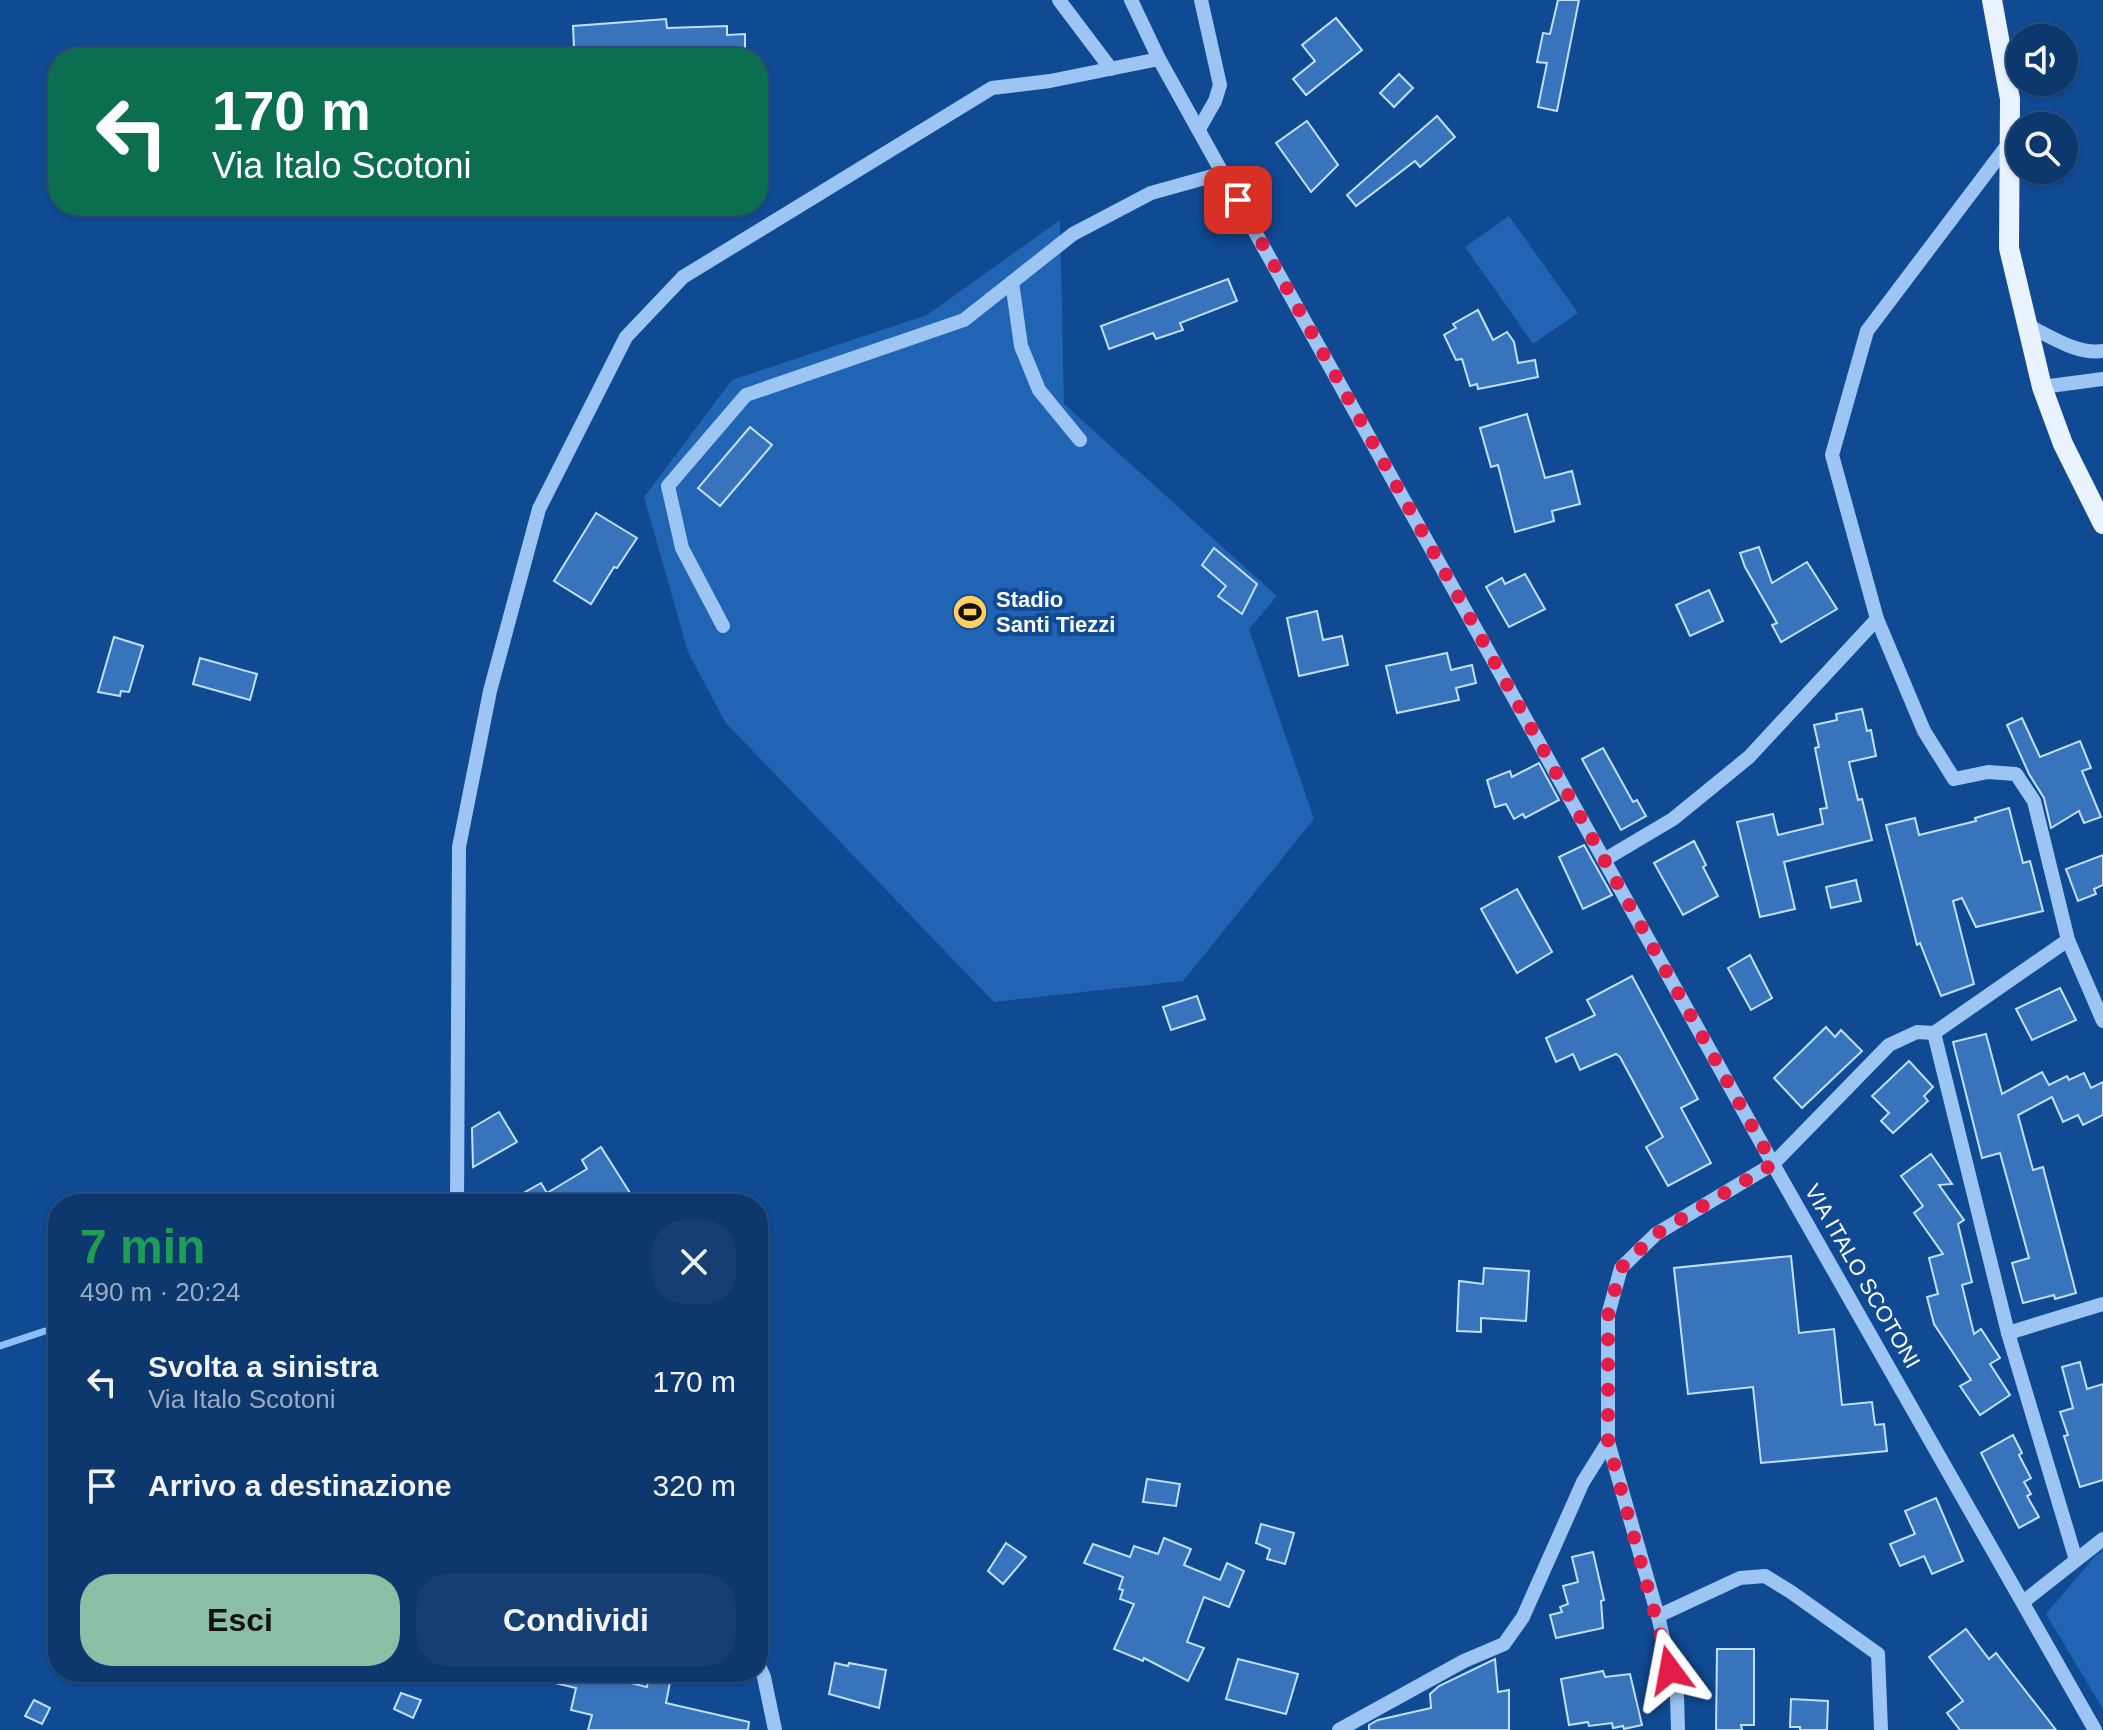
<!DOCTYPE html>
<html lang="it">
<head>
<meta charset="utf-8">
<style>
	:root { --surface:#0c386e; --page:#153f73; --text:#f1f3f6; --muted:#9aacc2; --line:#2c5281; --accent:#8abfa5 }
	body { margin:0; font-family:Helvetica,sans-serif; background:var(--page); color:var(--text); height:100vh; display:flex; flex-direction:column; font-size:30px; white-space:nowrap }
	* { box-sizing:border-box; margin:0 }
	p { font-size:26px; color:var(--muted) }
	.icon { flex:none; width:44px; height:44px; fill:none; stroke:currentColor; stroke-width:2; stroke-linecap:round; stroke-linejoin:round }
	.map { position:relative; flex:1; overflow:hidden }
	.drawer { position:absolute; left:48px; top:1194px; width:720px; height:488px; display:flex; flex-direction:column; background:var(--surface); border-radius:32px; box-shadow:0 2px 6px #0004,0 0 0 2px var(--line) }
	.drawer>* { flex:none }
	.banner { position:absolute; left:48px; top:48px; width:720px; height:168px; border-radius:32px; box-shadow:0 2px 6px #0004,0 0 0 2px var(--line); background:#0b6e4f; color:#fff; overflow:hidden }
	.tools { position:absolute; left:2006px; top:24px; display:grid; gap:16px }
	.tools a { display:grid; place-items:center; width:72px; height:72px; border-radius:50%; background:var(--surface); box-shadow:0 2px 6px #0004,0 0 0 2px var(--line); font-size:40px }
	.pin { position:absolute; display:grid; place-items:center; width:68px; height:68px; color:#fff; margin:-34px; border-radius:16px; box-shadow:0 4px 12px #0006 }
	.me { position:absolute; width:88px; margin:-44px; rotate:347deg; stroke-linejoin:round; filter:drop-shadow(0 0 6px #0008) }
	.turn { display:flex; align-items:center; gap:28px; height:168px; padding:0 32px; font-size:36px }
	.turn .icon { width:104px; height:104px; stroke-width:2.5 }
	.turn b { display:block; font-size:56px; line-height:68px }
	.round { display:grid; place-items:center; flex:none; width:84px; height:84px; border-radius:32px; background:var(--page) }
	.overview { display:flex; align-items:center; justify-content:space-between; height:136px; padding:0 32px }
	h1 { font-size:48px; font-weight:700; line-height:60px; color:#1e9e55 }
	.action { display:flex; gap:16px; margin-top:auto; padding:16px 32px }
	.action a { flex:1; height:92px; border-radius:32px; background:var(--accent); color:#111; font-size:32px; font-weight:700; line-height:92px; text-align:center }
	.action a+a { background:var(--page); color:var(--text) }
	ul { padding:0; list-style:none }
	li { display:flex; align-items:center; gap:24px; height:104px; padding:0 32px }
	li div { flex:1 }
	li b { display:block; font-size:30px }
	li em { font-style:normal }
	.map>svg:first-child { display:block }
	.green { fill:#2164b3 }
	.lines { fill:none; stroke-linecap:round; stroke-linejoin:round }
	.stream { stroke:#8ec0f7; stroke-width:7 }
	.building { fill:#3874bc; stroke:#c4dffe; stroke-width:2 }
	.minor { stroke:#9cc5f4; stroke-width:14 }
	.major { stroke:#e9f2ff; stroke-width:20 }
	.route { stroke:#e11d48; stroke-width:14; stroke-dasharray:0 25.2 }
	.labels { text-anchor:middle; stroke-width:8; stroke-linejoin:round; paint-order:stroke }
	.poi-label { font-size:22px; font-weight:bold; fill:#fff; stroke:#104a93; text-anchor:start }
	.street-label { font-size:22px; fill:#fff; stroke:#104a93 }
</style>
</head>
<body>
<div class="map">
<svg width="2103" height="1730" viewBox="0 0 2103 1730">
	<rect width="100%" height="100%" fill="#104a93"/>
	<g class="green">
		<path d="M 1509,216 L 1578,313 L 1533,344 L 1465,247 Z"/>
		<path d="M 1060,220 L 1064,404 L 1277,596 L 1249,629 L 1314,819 L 1183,981 L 994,1002 L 725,722 L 688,652 L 644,497 L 732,380 L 927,315 Z"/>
		<path d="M 2103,1551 L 2103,1709 L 2046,1614 L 2096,1555 Z"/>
	</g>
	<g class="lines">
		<path class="stream" d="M 0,1346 L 45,1331"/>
	</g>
	<g class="building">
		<path d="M 1558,0 L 1579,0 L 1557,111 L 1538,107 L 1547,63 L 1537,62 L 1543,33 L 1550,34 Z"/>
		<path d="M 1336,18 L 1362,50 L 1306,95 L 1293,79 L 1315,61 L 1302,45 Z"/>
		<path d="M 666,19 L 667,28 L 727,26 L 727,35 L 745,34 L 745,57 L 611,58 L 610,47 L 574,48 L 573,26 Z"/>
		<path d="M 1399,74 L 1413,88 L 1394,107 L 1380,93 Z"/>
		<path d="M 1437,116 L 1455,137 L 1420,167 L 1415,161 L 1356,206 L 1347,195 Z"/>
		<path d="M 1307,121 L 1338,165 L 1311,192 L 1276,143 Z"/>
		<path d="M 1228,279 L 1237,301 L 1180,323 L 1183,330 L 1156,339 L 1153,333 L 1109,349 L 1101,326 Z"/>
		<path d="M 1478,310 L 1493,340 L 1507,332 L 1514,342 L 1518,363 L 1535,360 L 1538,377 L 1478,389 L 1477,384 L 1470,386 L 1462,359 L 1456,360 L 1444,335 L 1456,328 L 1453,324 Z"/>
		<path d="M 1527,414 L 1545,478 L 1572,471 L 1580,504 L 1552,511 L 1554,521 L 1515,532 L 1498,465 L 1491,467 L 1480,428 Z"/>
		<path d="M 750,427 L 772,445 L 720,506 L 698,488 Z"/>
		<path d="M 596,513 L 637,538 L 617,568 L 614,567 L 591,604 L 554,581 Z"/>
		<path d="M 1759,547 L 1772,583 L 1807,562 L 1837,609 L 1781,642 L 1772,625 L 1777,623 L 1745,567 L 1740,553 Z"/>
		<path d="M 1214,548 L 1257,584 L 1242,614 L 1218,596 L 1226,586 L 1202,565 Z"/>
		<path d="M 1525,574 L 1545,609 L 1509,627 L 1486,587 L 1502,578 L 1505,584 Z"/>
		<path d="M 1709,590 L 1723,621 L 1690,636 L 1676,605 Z"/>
		<path d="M 1317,611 L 1323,640 L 1342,636 L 1348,665 L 1299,676 L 1287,618 Z"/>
		<path d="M 114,637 L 143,646 L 129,692 L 121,691 L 120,696 L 98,692 Z"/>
		<path d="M 1447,653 L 1451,670 L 1472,665 L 1476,683 L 1456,688 L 1459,700 L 1397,713 L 1386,666 Z"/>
		<path d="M 200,658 L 257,674 L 250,700 L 193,684 Z"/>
		<path d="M 1862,709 L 1867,731 L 1871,730 L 1876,756 L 1849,762 L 1858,800 L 1862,799 L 1872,840 L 1784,862 L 1795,909 L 1760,917 L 1737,822 L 1773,814 L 1778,835 L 1823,824 L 1820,809 L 1827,808 L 1815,748 L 1819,747 L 1814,725 L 1837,720 L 1836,714 Z"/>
		<path d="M 2022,718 L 2040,757 L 2080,741 L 2091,768 L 2082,771 L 2101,817 L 2084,823 L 2079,811 L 2051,828 L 2044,798 L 2029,774 L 2007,725 Z"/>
		<path d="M 1603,748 L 1633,802 L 1637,800 L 1646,816 L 1621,830 L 1582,759 Z"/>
		<path d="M 1539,763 L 1559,800 L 1525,818 L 1523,814 L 1514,819 L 1506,804 L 1495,807 L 1487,780 L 1510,771 L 1512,777 Z"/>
		<path d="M 2009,808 L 2023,863 L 2030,861 L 2043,911 L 1976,927 L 1962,898 L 1953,901 L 1974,984 L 1941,996 L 1920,943 L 1917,945 L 1886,825 L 1915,818 L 1919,835 L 1976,821 L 1975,818 Z"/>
		<path d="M 1694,841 L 1706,865 L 1703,867 L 1718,896 L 1683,915 L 1654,863 Z"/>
		<path d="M 1584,845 L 1612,895 L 1583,909 L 1559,857 Z"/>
		<path d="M 2103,855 L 2103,885 L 2094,889 L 2096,894 L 2078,901 L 2066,869 Z"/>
		<path d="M 1856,880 L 1861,901 L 1831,908 L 1826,887 Z"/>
		<path d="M 1517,889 L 1552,952 L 1517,973 L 1481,909 Z"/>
		<path d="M 1750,955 L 1772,998 L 1751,1010 L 1728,968 Z"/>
		<path d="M 1632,976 L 1698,1099 L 1681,1108 L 1711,1163 L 1668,1186 L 1646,1147 L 1663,1137 L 1620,1057 L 1616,1054 L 1580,1070 L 1573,1054 L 1556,1062 L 1546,1038 L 1595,1015 L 1587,1000 Z"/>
		<path d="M 2060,988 L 2076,1020 L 2032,1040 L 2016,1009 Z"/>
		<path d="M 1197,996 L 1205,1019 L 1171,1030 L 1163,1007 Z"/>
		<path d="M 1826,1027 L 1835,1037 L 1841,1030 L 1862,1051 L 1802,1108 L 1774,1078 Z"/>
		<path d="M 1986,1034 L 2002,1094 L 2042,1072 L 2049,1085 L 2067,1076 L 2069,1080 L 2084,1073 L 2091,1088 L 2103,1082 L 2103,1115 L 2083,1125 L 2078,1115 L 2063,1122 L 2052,1097 L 2018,1115 L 2033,1170 L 2043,1167 L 2076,1293 L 2055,1299 L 2054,1295 L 2023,1303 L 2012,1263 L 2029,1258 L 2000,1153 L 1982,1158 L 1953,1042 Z"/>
		<path d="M 1909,1061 L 1933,1087 L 1924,1096 L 1928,1101 L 1893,1133 L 1881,1121 L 1889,1113 L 1872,1096 Z"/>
		<path d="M 499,1112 L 517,1142 L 473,1167 L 472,1128 Z"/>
		<path d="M 601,1147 L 637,1204 L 504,1204 L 541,1183 L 547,1193 L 587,1169 L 582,1160 Z"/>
		<path d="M 1931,1154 L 1952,1184 L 1939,1185 L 1964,1220 L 1958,1224 L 1972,1282 L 1962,1285 L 1974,1334 L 1981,1329 L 2000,1358 L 1990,1364 L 2010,1395 L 1980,1415 L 1960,1386 L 1971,1380 L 1934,1324 L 1927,1297 L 1938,1294 L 1929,1258 L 1943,1254 L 1914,1213 L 1923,1206 L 1901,1176 Z"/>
		<path d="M 1791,1256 L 1799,1333 L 1834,1329 L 1842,1405 L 1872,1402 L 1875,1425 L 1884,1424 L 1887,1451 L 1761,1463 L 1753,1387 L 1688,1394 L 1674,1268 Z"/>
		<path d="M 1484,1268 L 1529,1271 L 1526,1321 L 1481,1318 L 1481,1332 L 1457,1331 L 1459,1281 L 1483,1284 Z"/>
		<path d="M 2080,1362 L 2087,1389 L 2103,1384 L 2103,1480 L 2080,1487 L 2064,1436 L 2068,1435 L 2060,1412 L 2073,1408 L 2062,1367 Z"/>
		<path d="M 2013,1435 L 2022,1453 L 2019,1455 L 2031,1478 L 2024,1482 L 2031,1494 L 2027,1496 L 2039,1517 L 2019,1528 L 1981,1453 Z"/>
		<path d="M 1147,1479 L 1180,1484 L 1176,1506 L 1143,1502 Z"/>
		<path d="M 1936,1498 L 1963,1561 L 1932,1574 L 1924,1556 L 1900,1566 L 1890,1544 L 1915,1534 L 1905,1511 Z"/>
		<path d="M 1261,1524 L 1294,1533 L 1285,1564 L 1267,1559 L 1270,1549 L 1256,1543 Z"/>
		<path d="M 1164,1538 L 1191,1549 L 1184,1565 L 1220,1580 L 1227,1563 L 1244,1571 L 1229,1607 L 1204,1597 L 1187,1642 L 1204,1648 L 1188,1681 L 1144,1658 L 1143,1661 L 1114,1649 L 1134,1604 L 1120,1599 L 1123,1590 L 1119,1589 L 1123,1577 L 1084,1563 L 1093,1544 L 1130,1557 L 1134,1546 L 1158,1554 Z"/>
		<path d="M 1006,1543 L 1026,1557 L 1003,1584 L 988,1571 Z"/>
		<path d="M 1593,1552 L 1604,1600 L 1601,1601 L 1603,1628 L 1556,1638 L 1550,1615 L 1562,1612 L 1560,1607 L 1568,1604 L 1563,1586 L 1578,1582 L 1572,1557 Z"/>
		<path d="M 1966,1629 L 1989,1659 L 1996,1653 L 2056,1730 L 1960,1730 L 1947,1713 L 1963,1701 L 1929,1657 Z"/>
		<path d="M 1717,1649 L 1754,1649 L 1754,1725 L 1741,1725 L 1742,1730 L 1716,1730 Z"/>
		<path d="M 1238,1659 L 1298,1674 L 1286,1714 L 1226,1699 Z"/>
		<path d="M 1495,1659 L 1498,1692 L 1509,1690 L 1509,1730 L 1369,1730 L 1369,1725 L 1378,1720 L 1431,1708 L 1430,1694 L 1439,1686 Z"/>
		<path d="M 835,1663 L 848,1666 L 849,1663 L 886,1670 L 879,1708 L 829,1694 Z"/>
		<path d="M 1603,1671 L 1605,1677 L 1630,1674 L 1642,1725 L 1624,1729 L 1623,1726 L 1613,1728 L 1612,1723 L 1589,1726 L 1588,1722 L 1569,1725 L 1561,1679 Z"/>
		<path d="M 539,1672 L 586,1672 L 647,1687 L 649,1672 L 671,1677 L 666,1703 L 749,1722 L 748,1730 L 588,1730 L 592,1715 L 571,1710 L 576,1688 L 538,1679 Z"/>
		<path d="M 401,1693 L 421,1700 L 413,1718 L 394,1709 Z"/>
		<path d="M 1791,1699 L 1828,1701 L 1827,1730 L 1800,1730 L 1800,1727 L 1790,1727 Z"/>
		<path d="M 34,1700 L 50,1708 L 42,1724 L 25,1716 Z"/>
	</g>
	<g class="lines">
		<g class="minor">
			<path d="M 1059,0 L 1111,69"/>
			<path d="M 1131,0 L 1159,59 L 1773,1164 L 2095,1730"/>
			<path d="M 1199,129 L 1215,101 L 1220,85 L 1201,0"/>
			<path d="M 1012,282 L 1021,346 L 1039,390 L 1080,440"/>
			<path d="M 2027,325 C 2050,336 2077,355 2103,351"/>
			<path d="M 2042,387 L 2103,379"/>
			<path d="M 723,626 L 682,548 L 668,486 L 746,395 L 964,320 L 1073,234 L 1151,193 L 1223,173"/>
			<path d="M 1604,860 L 1673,819 L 1749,757 L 1877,619"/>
			<path d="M 2068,940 L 2103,1021"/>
			<path d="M 1934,1033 L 2008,1333 L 2076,1560"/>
			<path d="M 457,1204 L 459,847 L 490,691 L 539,509 L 626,337 L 683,277 L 992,88 L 1050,81 L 1159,59"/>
			<path d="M 2008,1333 L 2103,1304"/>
			<path d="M 2023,1602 L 2103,1539"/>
			<path d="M 1658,1616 L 1740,1578 L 1765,1576 L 1791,1592 L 1878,1654 L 1881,1730"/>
			<path d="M 758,1663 L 764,1677 L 775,1730"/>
			<path d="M 1339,1730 L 1464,1661 L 1504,1644 L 1523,1617 L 1583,1482 L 1608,1442"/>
			<path d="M 1678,1730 L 1677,1696 L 1658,1616 L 1608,1442 L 1608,1315 L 1621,1268 L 1656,1234 L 1773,1164 L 1889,1045 L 1917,1032 L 1934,1033 L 2068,940 L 2034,801 L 2016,774 L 1988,772 L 1954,779 L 1924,731 L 1877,619 L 1832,455 L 1867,331 L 2009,143"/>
		</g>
		<path class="major" d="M 1992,0 L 2010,99 L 2009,248 L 2042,387 L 2063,444 L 2103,524"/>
	</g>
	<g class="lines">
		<path class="route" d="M 1238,200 L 1773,1164 L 1656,1234 L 1621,1268 L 1608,1315 L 1608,1442 L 1670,1670"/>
	</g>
	<defs>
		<g id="stadium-disc" transform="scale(1.8)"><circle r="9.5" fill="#ffcf5f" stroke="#104a93"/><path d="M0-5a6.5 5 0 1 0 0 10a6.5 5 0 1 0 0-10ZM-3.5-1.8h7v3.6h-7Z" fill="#111"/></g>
	</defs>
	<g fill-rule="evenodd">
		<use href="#stadium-disc" x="970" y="612"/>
	</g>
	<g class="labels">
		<g class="poi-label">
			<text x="996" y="607">Stadio<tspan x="996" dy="25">Santi Tiezzi</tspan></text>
		</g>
		<g class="street-label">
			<text transform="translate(1863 1276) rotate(60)" y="8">VIA ITALO SCOTONI</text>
		</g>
	</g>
</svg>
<div class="tools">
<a><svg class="icon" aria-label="sound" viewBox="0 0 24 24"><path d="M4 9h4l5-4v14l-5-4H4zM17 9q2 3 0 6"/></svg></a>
<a><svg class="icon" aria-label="search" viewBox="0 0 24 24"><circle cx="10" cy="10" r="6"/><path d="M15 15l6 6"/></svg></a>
</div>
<div class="pin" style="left:1238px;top:200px;background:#d93025"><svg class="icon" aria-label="arrive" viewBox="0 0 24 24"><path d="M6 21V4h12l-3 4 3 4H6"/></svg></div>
<svg class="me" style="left:1670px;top:1670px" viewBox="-20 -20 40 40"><path d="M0-17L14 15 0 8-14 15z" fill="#e11d48" stroke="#fff" stroke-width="4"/></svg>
<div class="banner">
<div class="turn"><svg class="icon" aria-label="left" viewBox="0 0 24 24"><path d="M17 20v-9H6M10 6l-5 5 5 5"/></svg><div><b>170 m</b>Via Italo Scotoni</div></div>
</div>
<section class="drawer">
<div class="overview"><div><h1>7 min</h1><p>490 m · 20:24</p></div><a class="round"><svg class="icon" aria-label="close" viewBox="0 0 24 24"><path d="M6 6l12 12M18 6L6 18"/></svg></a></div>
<ul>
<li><svg class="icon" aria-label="left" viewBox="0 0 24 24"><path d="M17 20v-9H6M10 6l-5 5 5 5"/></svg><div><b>Svolta a sinistra</b><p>Via Italo Scotoni</p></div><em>170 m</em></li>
<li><svg class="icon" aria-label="arrive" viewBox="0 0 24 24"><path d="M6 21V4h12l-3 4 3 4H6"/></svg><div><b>Arrivo a destinazione</b></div><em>320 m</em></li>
</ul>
<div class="action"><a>Esci</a><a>Condividi</a></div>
</section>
</div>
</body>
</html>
